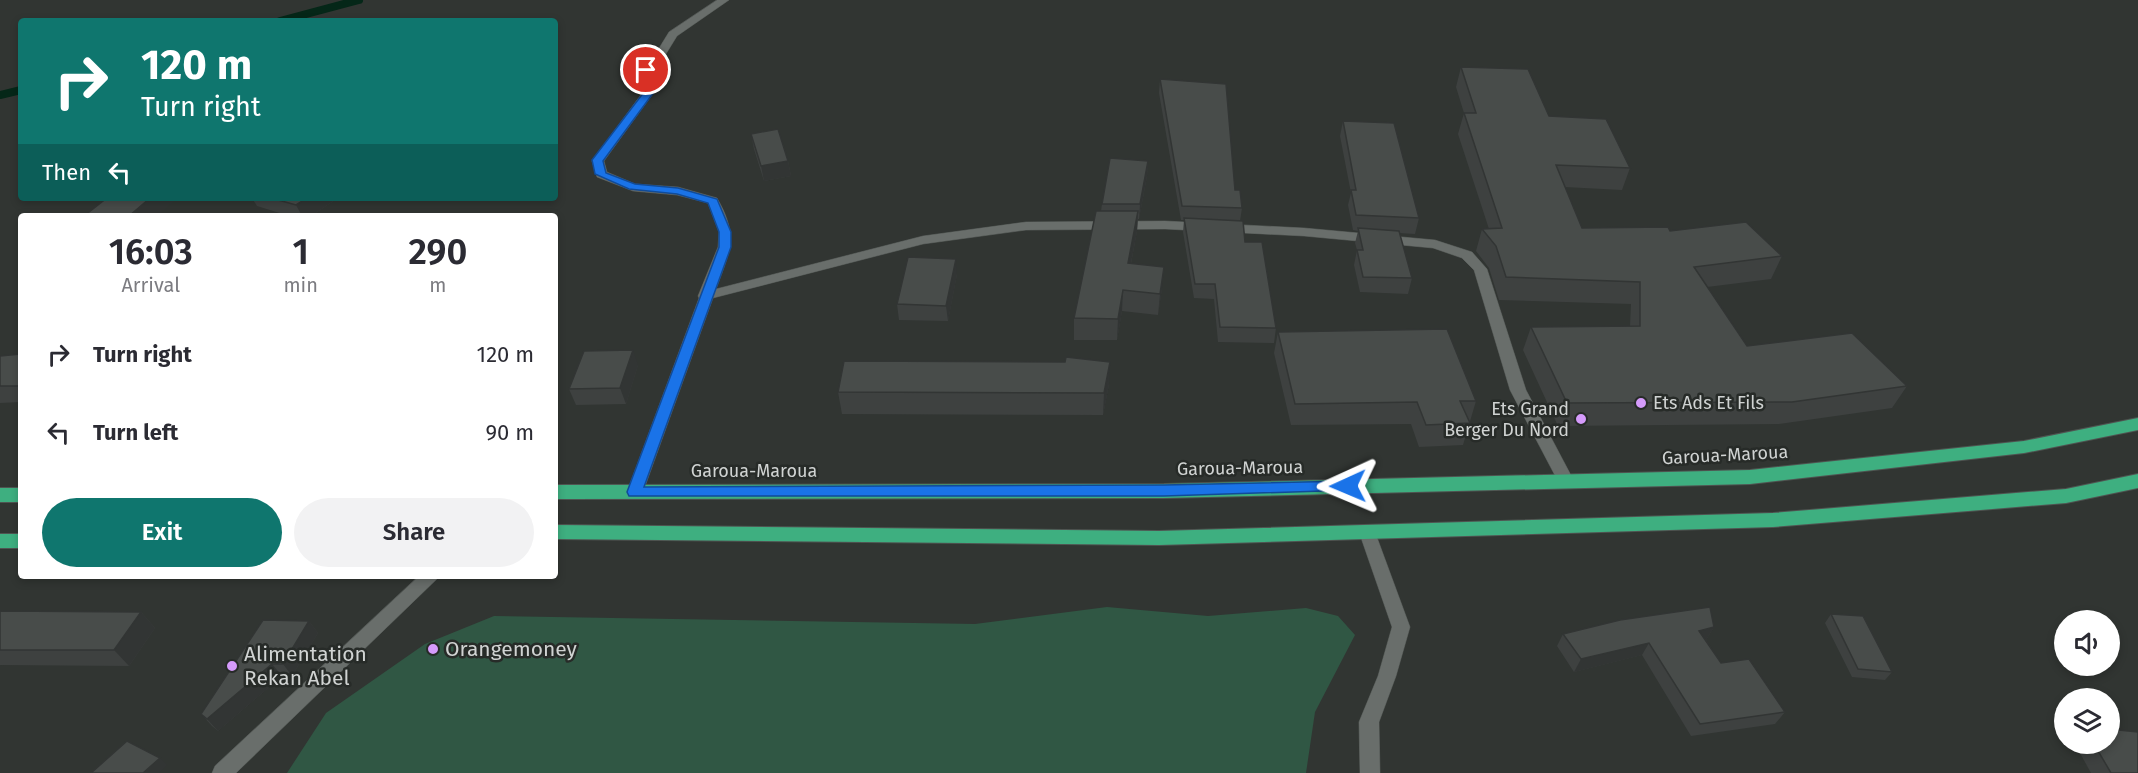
<!DOCTYPE html>
<html lang="en">
<head>
<meta charset="utf-8">
<style>
	:root { --surface:#fff; --page:#f2f2f3; --text:#2b2b33; --muted:#7c7c81; --accent:#0f766e }
	body { margin:0; font-family:"Fira Sans",sans-serif; background:var(--page); color:var(--text); height:100vh; display:flex; flex-direction:column; font-size:22px; white-space:nowrap }
	* { box-sizing:border-box; margin:0 }
	p { font-size:20px; color:var(--muted) }
	.icon { flex:none; width:33px; height:33px; fill:none; stroke:currentColor; stroke-width:2; stroke-linecap:round; stroke-linejoin:round }
	.map { position:relative; flex:1; overflow:hidden }
	.sheet { position:absolute; left:18px; top:213px; width:540px; height:366px; display:flex; flex-direction:column; background:var(--surface); border-radius:6px; box-shadow:0 3px 9px #0003 }
	.sheet>* { flex:none }
	.top-card { position:absolute; left:18px; top:18px; width:540px; height:183px; border-radius:6px; box-shadow:0 3px 9px #0003; background:#0f766e; color:#fff; overflow:hidden }
	.fabs { position:absolute; left:2054px; top:610px; display:grid; gap:12px }
	.fabs a { display:grid; place-items:center; width:66px; height:66px; border-radius:50%; background:var(--surface); box-shadow:0 3px 9px #0003; font-size:30px }
	.pin { position:absolute; display:grid; place-items:center; width:51px; height:51px; color:#fff; margin:-26px; border:3px solid #fff; border-radius:50%; box-shadow:0 2px 6px #0007 }
	.me { position:absolute; width:66px; margin:-33px; rotate:269deg; stroke-linejoin:round; filter:drop-shadow(0 0 4px #0008) }
	.turn { display:flex; align-items:center; gap:21px; height:126px; padding:0 24px; font-size:27px }
	.turn .icon { width:78px; height:78px; stroke-width:2.5 }
	.turn b { display:block; font-size:42px; line-height:51px }
	.then { display:flex; align-items:center; height:57px; padding:0 24px; background:#0003; gap:12px; font-size:22px }
	.eta { display:flex; justify-content:space-evenly; align-items:center; height:102px; text-align:center }
	.eta b { font-size:36px; font-weight:600; line-height:42px }
	.primary-button { display:flex; gap:12px; margin-top:auto; padding:12px 24px }
	.primary-button a { flex:1; height:69px; border-radius:36px; background:var(--accent); color:#fff; font-size:24px; font-weight:600; line-height:69px; text-align:center }
	.primary-button a+a { background:var(--page); color:var(--text) }
	ul { padding:0; list-style:none }
	li { display:flex; align-items:center; gap:18px; height:78px; padding:0 24px }
	li div { flex:1 }
	li b { display:block; font-size:22px }
	li em { font-style:normal }
	.map>svg:first-child { display:block }
	.green { fill:#305744 }
	.lines { fill:none; stroke-linecap:round; stroke-linejoin:round }
	.stream { stroke:#052718; stroke-width:8 }
	.minor-casing { stroke:#4f5451; stroke-width:1 }
	.trunk-casing { stroke:#4f5451; stroke-width:2 }
	.minor { fill:#696e6b; fill-rule:evenodd }
	.trunk { fill:#3eaf80; fill-rule:evenodd }
	.wall { fill:#3e4140 }
	.shaded-wall { fill:#323534 }
	.building { fill:#484c4a; stroke:#323534; stroke-width:1.5 }
	.route { fill:#1a73e8; stroke:#114b97; stroke-width:1.5 }
	.poi-dot { fill:#d59bfb; stroke:#272b28; stroke-width:2 }
	.labels { text-anchor:middle; stroke-width:5; stroke-linejoin:round; paint-order:stroke }
	.poi-label { font-size:18px; fill:#d0d3d2; stroke:#272b28; text-anchor:start }
	.street-label { font-size:18px; fill:#d0d3d2; stroke:#272b28 }
	.near-poi-label { font-size:21px; fill:#d0d3d2; stroke:#272b28; text-anchor:start }
</style>
</head>
<body>
<div class="map">
<svg width="2138" height="773" viewBox="0 0 2138 773">
	<rect width="100%" height="100%" fill="#313532"/>
	<path class="green" d="M 1107,607 L 1208,616 L 1306,608 L 1338,616 L 1355,635 L 1315,712 L 1306,773 L 287,773 L 326,713 L 425,644 L 494,616 L 975,624 Z"/>
	<g class="lines">
		<g class="stream">
			<path d="M 280,21 L 359,0"/>
			<path d="M 0,95 L 21,90"/>
		</g>
		<g class="minor-casing">
			<g id="minor">
				<path d="M 717,0 L 729,0 L 677,36 L 661,62 L 651,71 L 654,92 L 604,161 L 607,172 L 635,184 L 678,187 L 717,198 C 739,236 730,251 716,289 L 923,236 L 1026,222 L 1165,221 L 1304,228 L 1435,240 L 1472,252 L 1487,269 L 1526,390 L 1574,481 L 1572,485 L 1560,485 L 1510,390 L 1474,270 L 1462,258 L 1433,248 L 1304,236 L 1165,229 L 1026,230 L 923,244 L 713,298 L 643,492 L 641,496 L 629,496 L 627,492 L 699,298 L 698,296 L 718,247 L 719,232 L 708,203 L 677,195 L 633,191 L 597,177 L 592,161 L 643,92 L 641,70 L 653,58 L 669,32 Z"/>
				<path d="M 1367,525 L 1373,527 L 1375,532 L 1410,627 L 1396,676 L 1379,722 L 1380,773 L 1360,773 L 1359,722 L 1378,676 L 1392,627 L 1359,532 L 1361,527 Z"/>
				<path d="M 419,576 L 440,576 L 236,773 L 212,773 L 215,766 Z"/>
			</g>
		</g>
		<g class="trunk-casing">
			<g id="trunk">
				<path d="M 2138,418 L 2138,430 L 2024,453 L 1750,484 L 1164,498 L 555,499 L 555,485 L 1164,484 L 1750,470 L 2024,441 Z"/>
				<path d="M 2138,474 L 2138,488 L 2066,503 L 1773,527 L 1159,545 L 555,539 L 555,525 L 1159,531 L 1773,513 L 2066,489 Z"/>
				<rect x="0" y="488" width="21" height="14"/>
				<rect x="0" y="534" width="21" height="14"/>
			</g>
		</g>
		<use href="#minor" class="minor"/>
		<use href="#trunk" class="trunk"/>
	</g>
	<g class="wall">
		<path d="M 1461,67 L 1549,116 L 1630,168 L 1622,190 L 1565,187 L 1582,228 L 1670,231 L 1782,256 L 1771,279 L 1707,287 L 1747,346 L 1907,386 L 1892,408 L 1779,424 L 1558,426 L 1523,350 L 1531,327 L 1630,326 L 1631,304 L 1499,300 L 1489,268 L 1476,251 L 1482,229 L 1489,229 L 1458,134 L 1464,113 L 1456,87 Z"/>
		<path d="M 1160,79 L 1235,190 L 1242,208 L 1240,221 L 1245,242 L 1276,328 L 1274,343 L 1218,342 L 1214,299 L 1194,298 L 1183,232 L 1184,220 L 1181,220 L 1159,93 Z"/>
		<path d="M 1343,121 L 1419,218 L 1415,234 L 1399,233 L 1412,278 L 1408,294 L 1360,292 L 1354,265 L 1357,250 L 1355,243 L 1358,231 L 1353,230 L 1348,205 L 1351,193 L 1340,136 Z"/>
		<path d="M 751,134 L 788,161 L 791,176 L 764,181 L 754,149 Z"/>
		<path d="M 1148,161 L 1147,176 L 1139,219 L 1138,219 L 1137,231 L 1131,264 L 1162,288 L 1158,315 L 1122,311 L 1117,340 L 1074,340 L 1074,318 L 1101,211 L 1102,204 Z"/>
		<path d="M 252,198 L 338,198 L 311,216 L 289,216 L 257,206 Z"/>
		<path d="M 957,274 L 948,321 L 899,320 L 897,304 Z"/>
		<path d="M 1278,332 L 1476,401 L 1463,445 L 1419,447 L 1411,424 L 1291,425 L 1274,353 Z"/>
		<path d="M 21,354 L 21,402 L 0,403 L 0,356 Z"/>
		<path d="M 638,365 L 626,404 L 576,405 L 569,389 Z"/>
		<path d="M 1109,384 L 1103,415 L 842,414 L 838,392 Z"/>
		<path d="M 0,611 L 141,612 L 155,628 L 129,666 L 0,665 Z"/>
		<path d="M 1831,614 L 1892,672 L 1885,680 L 1852,677 L 1825,623 Z"/>
		<path d="M 309,621 L 318,633 L 292,676 L 282,676 L 218,731 L 212,726 L 201,714 Z"/>
		<path d="M 1714,627 L 1706,640 L 1721,663 L 1785,712 L 1775,724 L 1691,736 L 1642,655 L 1574,672 L 1557,646 L 1563,634 Z"/>
		<path d="M 2075,744 L 2109,744 L 2138,773 L 2091,773 Z"/>
	</g>
	<g class="shaded-wall">
		<path d="M 788,161 L 791,176 L 764,181 L 761,166 Z"/>
		<path d="M 1148,161 L 1147,176 L 1139,219 L 1140,204 Z"/>
		<path d="M 150,198 L 178,198 L 157,216 L 129,216 Z"/>
		<path d="M 307,198 L 338,198 L 311,216 L 302,216 L 296,205 Z"/>
		<path d="M 1138,211 L 1137,231 L 1127,284 L 1128,263 Z"/>
		<path d="M 956,259 L 957,274 L 948,321 L 946,306 Z"/>
		<path d="M 1164,267 L 1162,288 L 1158,315 L 1160,294 Z"/>
		<path d="M 1123,290 L 1122,311 L 1117,340 L 1118,319 Z"/>
		<path d="M 633,350 L 638,365 L 626,404 L 620,388 Z"/>
		<path d="M 1110,362 L 1109,384 L 1103,415 L 1104,393 Z"/>
		<path d="M 141,612 L 155,628 L 129,666 L 114,650 Z"/>
		<path d="M 309,621 L 318,633 L 292,676 L 283,664 Z"/>
		<path d="M 1714,627 L 1706,640 L 1699,631 Z"/>
		<path d="M 1649,643 L 1642,655 L 1574,672 L 1581,659 Z"/>
		<path d="M 272,664 L 282,676 L 218,731 L 207,719 Z"/>
		<path d="M 160,758 L 167,765 L 159,773 L 143,773 Z"/>
	</g>
	<g class="building">
		<path d="M 1461,67 L 1528,69 L 1549,116 L 1606,119 L 1630,168 L 1556,165 L 1582,228 L 1668,227 L 1670,231 L 1746,222 L 1782,256 L 1694,267 L 1747,346 L 1852,333 L 1907,386 L 1792,402 L 1567,403 L 1531,327 L 1640,326 L 1640,282 L 1506,277 L 1496,246 L 1482,229 L 1502,228 L 1464,113 L 1476,113 Z"/>
		<path d="M 1160,79 L 1226,84 L 1235,190 L 1240,190 L 1242,208 L 1182,206 Z"/>
		<path d="M 1343,121 L 1394,123 L 1419,218 L 1356,215 L 1351,190 L 1356,190 Z"/>
		<path d="M 778,129 L 788,161 L 761,166 L 751,134 Z"/>
		<path d="M 1110,158 L 1148,161 L 1140,204 L 1102,204 Z"/>
		<path d="M 107,198 L 150,198 L 129,216 L 84,216 Z"/>
		<path d="M 271,198 L 307,198 L 296,205 Z"/>
		<path d="M 1096,211 L 1138,211 L 1128,263 L 1164,267 L 1160,294 L 1123,290 L 1118,319 L 1074,318 Z"/>
		<path d="M 1184,218 L 1243,221 L 1245,242 L 1262,242 L 1276,328 L 1220,327 L 1215,284 L 1195,284 Z"/>
		<path d="M 1358,228 L 1399,231 L 1412,278 L 1363,277 L 1357,250 L 1363,250 Z"/>
		<path d="M 908,257 L 956,259 L 946,306 L 897,304 Z"/>
		<path d="M 1447,329 L 1476,401 L 1460,401 L 1470,423 L 1426,425 L 1417,402 L 1295,404 L 1278,332 Z"/>
		<path d="M 633,350 L 620,388 L 569,389 L 584,351 Z"/>
		<path d="M 21,354 L 21,386 L 0,386 L 0,356 Z"/>
		<path d="M 1066,357 L 1110,362 L 1104,393 L 838,392 L 844,361 L 1065,362 Z"/>
		<path d="M 1710,607 L 1714,627 L 1699,631 L 1721,663 L 1749,659 L 1785,712 L 1700,724 L 1649,643 L 1581,659 L 1563,634 L 1620,620 Z"/>
		<path d="M 0,611 L 141,612 L 114,650 L 0,650 Z"/>
		<path d="M 1831,614 L 1863,616 L 1892,672 L 1858,669 Z"/>
		<path d="M 263,620 L 309,621 L 283,664 L 272,664 L 207,719 L 201,714 Z"/>
		<path d="M 2109,729 L 2138,732 L 2138,773 L 2111,773 L 2094,744 L 2109,744 Z"/>
		<path d="M 127,741 L 160,758 L 143,773 L 91,773 Z"/>
	</g>
	<path class="route" d="M 646,67 L 651,70 L 654,92 L 603,161 L 606,173 L 635,184 L 678,188 L 717,199 L 731,232 L 731,247 L 644,487 L 1164,485 L 1348,481 L 1353,482 L 1355,486 L 1353,490 L 1164,496 L 629,496 L 627,492 L 719,247 L 719,232 L 708,203 L 677,194 L 629,189 L 595,174 L 592,160 L 644,92 L 641,70 Z"/>
	<g class="poi-dot">
		<circle cx="1641" cy="403" r="6"/>
		<circle cx="1581" cy="419" r="6"/>
		<circle cx="433" cy="649" r="6"/>
		<circle cx="232" cy="666" r="6"/>
	</g>
	<g class="labels">
		<g class="poi-label">
			<text x="1653" y="409">Ets Ads Et Fils</text>
			<text x="1569" y="415" text-anchor="end">Ets Grand<tspan x="1569" dy="21">Berger Du Nord</tspan></text>
		</g>
		<g class="street-label">
			<text transform="translate(1725 455) rotate(-3)" y="6">Garoua-Maroua</text>
			<text transform="translate(1240 468) rotate(-1)" y="6">Garoua-Maroua</text>
			<text x="754" y="477">Garoua-Maroua</text>
		</g>
		<g class="near-poi-label">
			<text x="445" y="656">Orangemoney</text>
			<text x="244" y="661">Alimentation<tspan x="244" dy="24">Rekan Abel</tspan></text>
		</g>
	</g>
</svg>
<div class="fabs">
<a><svg class="icon" aria-label="sound" viewBox="0 0 24 24"><path d="M4 9h4l5-4v14l-5-4H4zM17 9q2 3 0 6"/></svg></a>
<a><svg class="icon" aria-label="layers" viewBox="0 0 24 24"><path d="M12 4l9 5-9 5-9-5zM3 14l9 5 9-5"/></svg></a>
</div>
<div class="pin" style="left:646px;top:70px;background:#d93025"><svg class="icon" aria-label="arrive" viewBox="0 0 24 24"><path d="M6 21V4h12l-3 4 3 4H6"/></svg></div>
<svg class="me" style="left:1348px;top:486px" viewBox="-20 -20 40 40"><path d="M0-17L14 15 0 8-14 15z" fill="#1a73e8" stroke="#fff" stroke-width="4"/></svg>
<div class="top-card">
<div class="turn"><svg class="icon" aria-label="right" viewBox="0 0 24 24"><path d="M7 20v-9h11M14 6l5 5-5 5"/></svg><div><b>120 m</b>Turn right</div></div>
<div class="then">Then<svg class="icon" aria-label="left" viewBox="0 0 24 24"><path d="M17 20v-9H6M10 6l-5 5 5 5"/></svg></div>
</div>
<section class="sheet">
<div class="eta">
<div><b>16:03</b><p>Arrival</p></div>
<div><b>1</b><p>min</p></div>
<div><b>290</b><p>m</p></div>
</div>
<ul>
<li><svg class="icon" aria-label="right" viewBox="0 0 24 24"><path d="M7 20v-9h11M14 6l5 5-5 5"/></svg><div><b>Turn right</b></div><em>120 m</em></li>
<li><svg class="icon" aria-label="left" viewBox="0 0 24 24"><path d="M17 20v-9H6M10 6l-5 5 5 5"/></svg><div><b>Turn left</b></div><em>90 m</em></li>
</ul>
<div class="primary-button"><a>Exit</a><a>Share</a></div>
</section>
</div>
</body>
</html>
